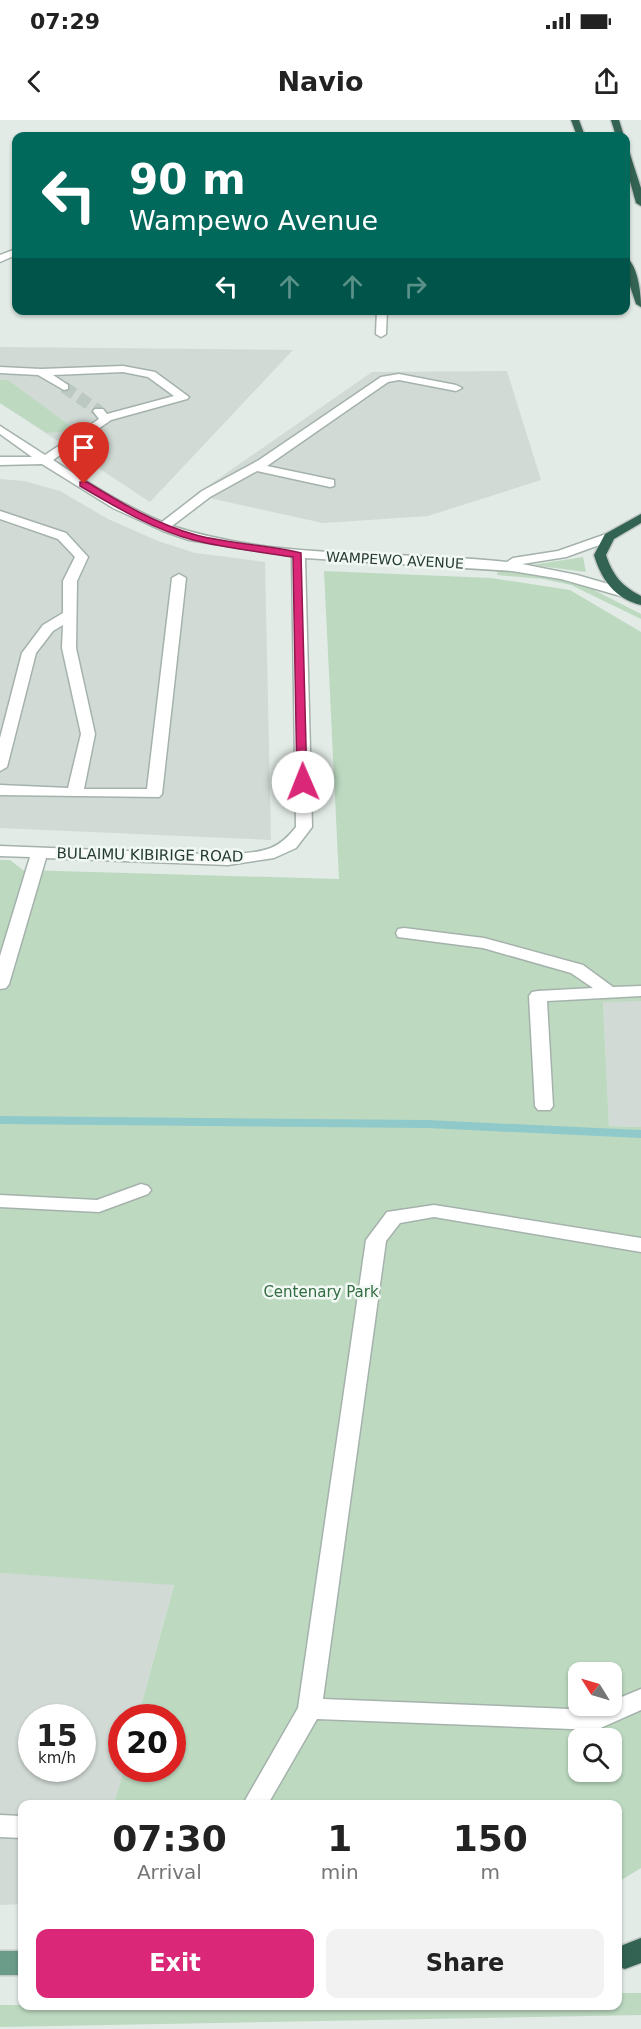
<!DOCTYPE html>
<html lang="en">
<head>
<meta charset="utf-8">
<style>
	:root { --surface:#fff; --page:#f2f2f2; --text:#222; --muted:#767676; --accent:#db2777 }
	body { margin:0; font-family:"DejaVu Sans",sans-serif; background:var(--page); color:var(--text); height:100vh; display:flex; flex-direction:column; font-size:22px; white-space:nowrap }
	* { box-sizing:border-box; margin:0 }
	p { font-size:20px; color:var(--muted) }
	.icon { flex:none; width:33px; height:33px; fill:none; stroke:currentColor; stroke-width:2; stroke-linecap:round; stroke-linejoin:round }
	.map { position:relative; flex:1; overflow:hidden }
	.details { position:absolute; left:18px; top:1680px; width:604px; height:210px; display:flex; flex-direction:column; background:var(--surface); border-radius:12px; box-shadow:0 2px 4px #0004 }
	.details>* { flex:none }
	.guide { position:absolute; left:12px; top:12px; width:618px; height:183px; border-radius:12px; box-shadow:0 2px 4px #0004; background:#00695c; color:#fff; overflow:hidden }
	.needle { width:39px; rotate:307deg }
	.buttons { position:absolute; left:568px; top:1542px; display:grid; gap:12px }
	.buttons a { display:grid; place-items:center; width:54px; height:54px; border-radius:12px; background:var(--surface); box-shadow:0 2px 4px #0004; font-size:30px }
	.speed { position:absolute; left:18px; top:1584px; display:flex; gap:12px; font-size:30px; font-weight:700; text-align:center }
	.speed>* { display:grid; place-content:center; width:78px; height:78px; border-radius:50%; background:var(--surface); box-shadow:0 2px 4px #0004; line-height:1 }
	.speed small { font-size:15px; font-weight:400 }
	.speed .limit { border:9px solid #d22; background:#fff; color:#111 }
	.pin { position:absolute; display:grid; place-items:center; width:51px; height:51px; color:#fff; margin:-62px -26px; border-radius:50% 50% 50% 0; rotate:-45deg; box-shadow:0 0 6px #0007 }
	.pin .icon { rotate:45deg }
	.me { position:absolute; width:66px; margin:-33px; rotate:359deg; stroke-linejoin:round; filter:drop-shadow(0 0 4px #0008) }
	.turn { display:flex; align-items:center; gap:21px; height:126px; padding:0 18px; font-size:27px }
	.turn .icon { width:78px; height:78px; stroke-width:2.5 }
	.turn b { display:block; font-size:42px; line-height:51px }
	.lanes { display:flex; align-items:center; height:57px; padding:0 18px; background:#0003; justify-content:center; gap:30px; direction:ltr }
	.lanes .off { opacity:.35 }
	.eta { display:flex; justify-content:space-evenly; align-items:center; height:102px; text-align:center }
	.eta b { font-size:36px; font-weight:600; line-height:42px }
	.cta { display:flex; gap:12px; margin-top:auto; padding:12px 18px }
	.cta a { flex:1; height:69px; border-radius:12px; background:var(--accent); color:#fff; font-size:24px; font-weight:600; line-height:69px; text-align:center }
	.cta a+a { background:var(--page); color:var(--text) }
	.status { display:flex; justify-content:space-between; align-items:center; height:42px; padding:0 30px; background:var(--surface); direction:ltr }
	.status svg { height:16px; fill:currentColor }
	header { display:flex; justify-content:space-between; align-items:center; height:78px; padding:0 18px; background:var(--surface); font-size:27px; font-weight:600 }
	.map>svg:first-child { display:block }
	.built { fill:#d1dad5; fill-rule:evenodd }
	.green { fill:#bddac1; fill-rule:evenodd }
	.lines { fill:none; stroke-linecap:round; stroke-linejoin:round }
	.stream { fill:#90c9ca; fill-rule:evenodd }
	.minor-tunnel { stroke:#bcc8c2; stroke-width:12; stroke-dasharray:12 6; stroke-linecap:butt }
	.minor-casing { stroke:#a5b2ac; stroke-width:3 }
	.major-casing { stroke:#c2c8c5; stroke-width:3 }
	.highway-casing { stroke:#c2c8c5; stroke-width:3 }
	.minor { fill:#fff; fill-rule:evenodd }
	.major { fill:#6b9c89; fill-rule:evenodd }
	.highway { fill:#336353; fill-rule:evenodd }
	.route { fill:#db2777; stroke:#8e194d; stroke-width:1.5 }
	.labels { text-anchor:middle; stroke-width:5; stroke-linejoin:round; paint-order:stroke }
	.far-street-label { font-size:14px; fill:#243a31; stroke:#f2f8f4 }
	.street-label { font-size:15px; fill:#243a31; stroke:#f2f8f4 }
	.park-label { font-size:15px; fill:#326c41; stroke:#f2f8f4 }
</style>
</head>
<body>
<div class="status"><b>07:29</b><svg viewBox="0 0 49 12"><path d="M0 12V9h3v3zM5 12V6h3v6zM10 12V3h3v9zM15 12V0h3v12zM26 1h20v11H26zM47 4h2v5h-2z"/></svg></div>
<header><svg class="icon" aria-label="back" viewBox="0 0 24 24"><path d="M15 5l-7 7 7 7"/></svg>Navio<svg class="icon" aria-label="share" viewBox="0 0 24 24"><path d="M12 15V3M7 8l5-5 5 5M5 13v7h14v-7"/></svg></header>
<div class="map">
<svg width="641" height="1909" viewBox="0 0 641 1909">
	<rect width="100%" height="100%" fill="#e2ebe6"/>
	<g class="built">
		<path d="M 0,227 L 293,230 L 150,382 L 0,283 Z"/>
		<path d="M 507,251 L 541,360 L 428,396 L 323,403 L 195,375 L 372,252 Z"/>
		<path d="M 0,359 L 24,361 L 60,371 L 108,399 L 158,421 L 195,433 L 265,442 L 271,720 L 0,708 Z"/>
		<path d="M 603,881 L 641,881 L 641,1007 L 609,1006 Z"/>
		<path d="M 0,1453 L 174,1464 L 138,1597 L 122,1598 L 122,1648 L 124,1649 L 114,1684 L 22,1684 L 22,1784 L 0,1785 ZM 32,1598 L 82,1598 L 82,1648 L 32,1648 Z"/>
	</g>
	<g class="green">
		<path d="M 0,260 L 8,260 L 70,306 L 68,311 L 47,313 L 0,283 Z"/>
		<path d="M 583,437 L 586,452 L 532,445 Z"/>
		<path d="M 324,451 L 491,458 L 570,470 L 641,512 L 641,881 L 603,882 L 609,1006 L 641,1007 L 641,1748 L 618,1762 L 618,1684 L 114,1684 L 124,1649 L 172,1648 L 172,1598 L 138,1597 L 174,1465 L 0,1453 L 0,740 L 10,740 L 23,750 L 339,759 ZM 579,1552 L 612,1552 L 612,1586 L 579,1586 ZM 579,1618 L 612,1618 L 612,1652 L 579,1652 Z"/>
		<path d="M 498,451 L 546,456 L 584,465 L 641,494 L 641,499 L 571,465 L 543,459 L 497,455 Z"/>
		<path d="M 618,1873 L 641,1873 L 641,1895 L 0,1907 L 0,1885 L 618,1886 Z"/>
	</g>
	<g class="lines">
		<path class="stream" d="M 0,996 L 427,1000 L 641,1010 L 641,1018 L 427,1008 L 0,1004 Z"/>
		<path class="minor-tunnel" d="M 64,267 L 99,291"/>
		<g class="minor-casing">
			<g id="minor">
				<path d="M 16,129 L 16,135 L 0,142 L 0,135 Z"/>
				<path d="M 377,190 L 387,190 L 386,214 L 381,217 L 376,214 Z"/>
				<path d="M 123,246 L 155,252 L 189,277 L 187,279 L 111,300 L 53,340 C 88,363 123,385 162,402 L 202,371 L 259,340 L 381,257 L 399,254 L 456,265 L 462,268 L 456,271 L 399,260 L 388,262 L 267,346 L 334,360 L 334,366 L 330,367 L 257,351 L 210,377 L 172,406 C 279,441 396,430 507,442 L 513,438 L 558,431 L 609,413 L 615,417 L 613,420 L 566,437 L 522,444 L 577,455 L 629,470 L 631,473 L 624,477 L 561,459 L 512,451 L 305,438 L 312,707 L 296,728 L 274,738 L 228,745 L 46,738 L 9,864 L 6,868 L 0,869 L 0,836 L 30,737 L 0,736 L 0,726 L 228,735 C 260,731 275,734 296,707 L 292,436 L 189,420 L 163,411 L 113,388 L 42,344 L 0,345 L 0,337 L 32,337 L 0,314 L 0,306 L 45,335 L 99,299 L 93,291 L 95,289 L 103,289 L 107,294 L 174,276 L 148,257 L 123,252 L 53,255 L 68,265 L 68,269 L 64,270 L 38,255 L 0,253 L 0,247 L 41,249 Z"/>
				<path d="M 0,391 L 66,413 L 88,437 L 77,461 L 76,528 L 95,614 L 84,669 L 147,669 L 172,458 L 179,454 L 186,458 L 162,674 L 159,677 L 0,675 L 0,665 L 68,668 L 81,614 L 62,528 L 63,505 L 53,511 L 36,533 L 7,647 L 0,651 L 0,618 L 22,533 L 43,505 L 63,493 L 63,461 L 75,437 L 58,419 L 0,399 Z"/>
				<path d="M 404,808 L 484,818 L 583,845 L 613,867 L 641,866 L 641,876 L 547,881 L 553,986 L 550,990 L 538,990 L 535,986 L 529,876 L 532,872 L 538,871 L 593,868 L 571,853 L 483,828 L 398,817 L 396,813 L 398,809 Z"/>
				<path d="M 141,1064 L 148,1066 L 151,1070 L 148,1074 L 99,1092 L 0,1087 L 0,1075 L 97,1080 Z"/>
				<path d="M 434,1085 L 641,1118 L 641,1132 L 434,1097 L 400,1103 L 386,1121 L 323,1579 L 594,1590 L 603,1586 L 612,1586 L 612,1581 L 641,1569 L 641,1590 L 596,1610 L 317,1599 L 268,1684 L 243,1684 L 298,1588 L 366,1120 L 387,1092 Z"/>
				<path d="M 0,1695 L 22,1696 L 22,1718 L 0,1717 Z"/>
			</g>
		</g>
		<g class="major-casing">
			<rect id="major" x="0" y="1831" width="22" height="24"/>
		</g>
		<g class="highway-casing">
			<g id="highway">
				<path d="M 571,0 L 579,0 L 585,16 L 577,16 Z"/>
				<path d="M 611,0 L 619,0 L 624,16 L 616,16 Z"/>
				<path d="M 626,31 L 630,34 L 641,68 L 641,86 L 636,83 L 626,47 Z"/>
				<path d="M 626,138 C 638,144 641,175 641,187 L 636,184 L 626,154 Z"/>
				<path d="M 641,394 L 641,403 L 614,419 L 606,435 C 613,456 622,466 641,476 L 641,485 C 615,479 601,459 594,435 L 605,414 Z"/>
				<path d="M 641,1818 L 641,1843 L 625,1849 L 618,1847 L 618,1827 Z"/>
			</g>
		</g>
		<use href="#minor" class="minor"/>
		<use href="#major" class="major"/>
		<use href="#highway" class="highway"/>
	</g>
	<path class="route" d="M 80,362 L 87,362 C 121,383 156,404 196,415 C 230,424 267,425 301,433 L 307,664 L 303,665 L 297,662 L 293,437 C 260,432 225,428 193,420 C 152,409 116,387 80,366 Z"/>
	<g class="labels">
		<g class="far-street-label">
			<text transform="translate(395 440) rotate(3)" y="5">WAMPEWO AVENUE</text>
		</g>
		<g class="street-label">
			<text transform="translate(150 735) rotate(1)" y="5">BULAIMU KIBIRIGE ROAD</text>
		</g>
		<g class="park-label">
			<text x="321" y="1177">Centenary Park</text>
		</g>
	</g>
</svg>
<div class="buttons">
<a><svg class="needle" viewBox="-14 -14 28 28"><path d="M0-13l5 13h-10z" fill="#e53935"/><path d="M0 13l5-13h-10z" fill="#767676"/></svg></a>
<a><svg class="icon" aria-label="search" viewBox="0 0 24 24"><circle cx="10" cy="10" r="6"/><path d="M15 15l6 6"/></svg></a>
</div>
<div class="speed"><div>15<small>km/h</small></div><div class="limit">20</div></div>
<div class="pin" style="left:84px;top:364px;background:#d93025"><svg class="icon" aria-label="arrive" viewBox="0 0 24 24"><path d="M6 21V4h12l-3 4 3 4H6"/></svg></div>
<svg class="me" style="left:303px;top:662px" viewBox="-20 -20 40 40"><circle r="19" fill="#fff"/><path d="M0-13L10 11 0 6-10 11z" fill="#db2777"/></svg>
<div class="guide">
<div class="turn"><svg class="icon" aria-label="left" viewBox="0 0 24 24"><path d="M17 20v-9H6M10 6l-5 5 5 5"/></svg><div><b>90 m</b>Wampewo Avenue</div></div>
<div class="lanes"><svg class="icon" aria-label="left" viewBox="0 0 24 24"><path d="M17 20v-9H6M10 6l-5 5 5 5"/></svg><svg class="icon off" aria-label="ahead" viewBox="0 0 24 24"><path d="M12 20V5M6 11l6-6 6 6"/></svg><svg class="icon off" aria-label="ahead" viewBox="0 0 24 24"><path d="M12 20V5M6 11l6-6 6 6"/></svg><svg class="icon off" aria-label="right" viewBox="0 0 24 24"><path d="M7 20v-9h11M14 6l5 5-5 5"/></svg></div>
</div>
<section class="details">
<div class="eta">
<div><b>07:30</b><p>Arrival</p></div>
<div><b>1</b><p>min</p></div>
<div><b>150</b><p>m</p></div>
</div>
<div class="cta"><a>Exit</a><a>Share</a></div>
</section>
</div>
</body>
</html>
